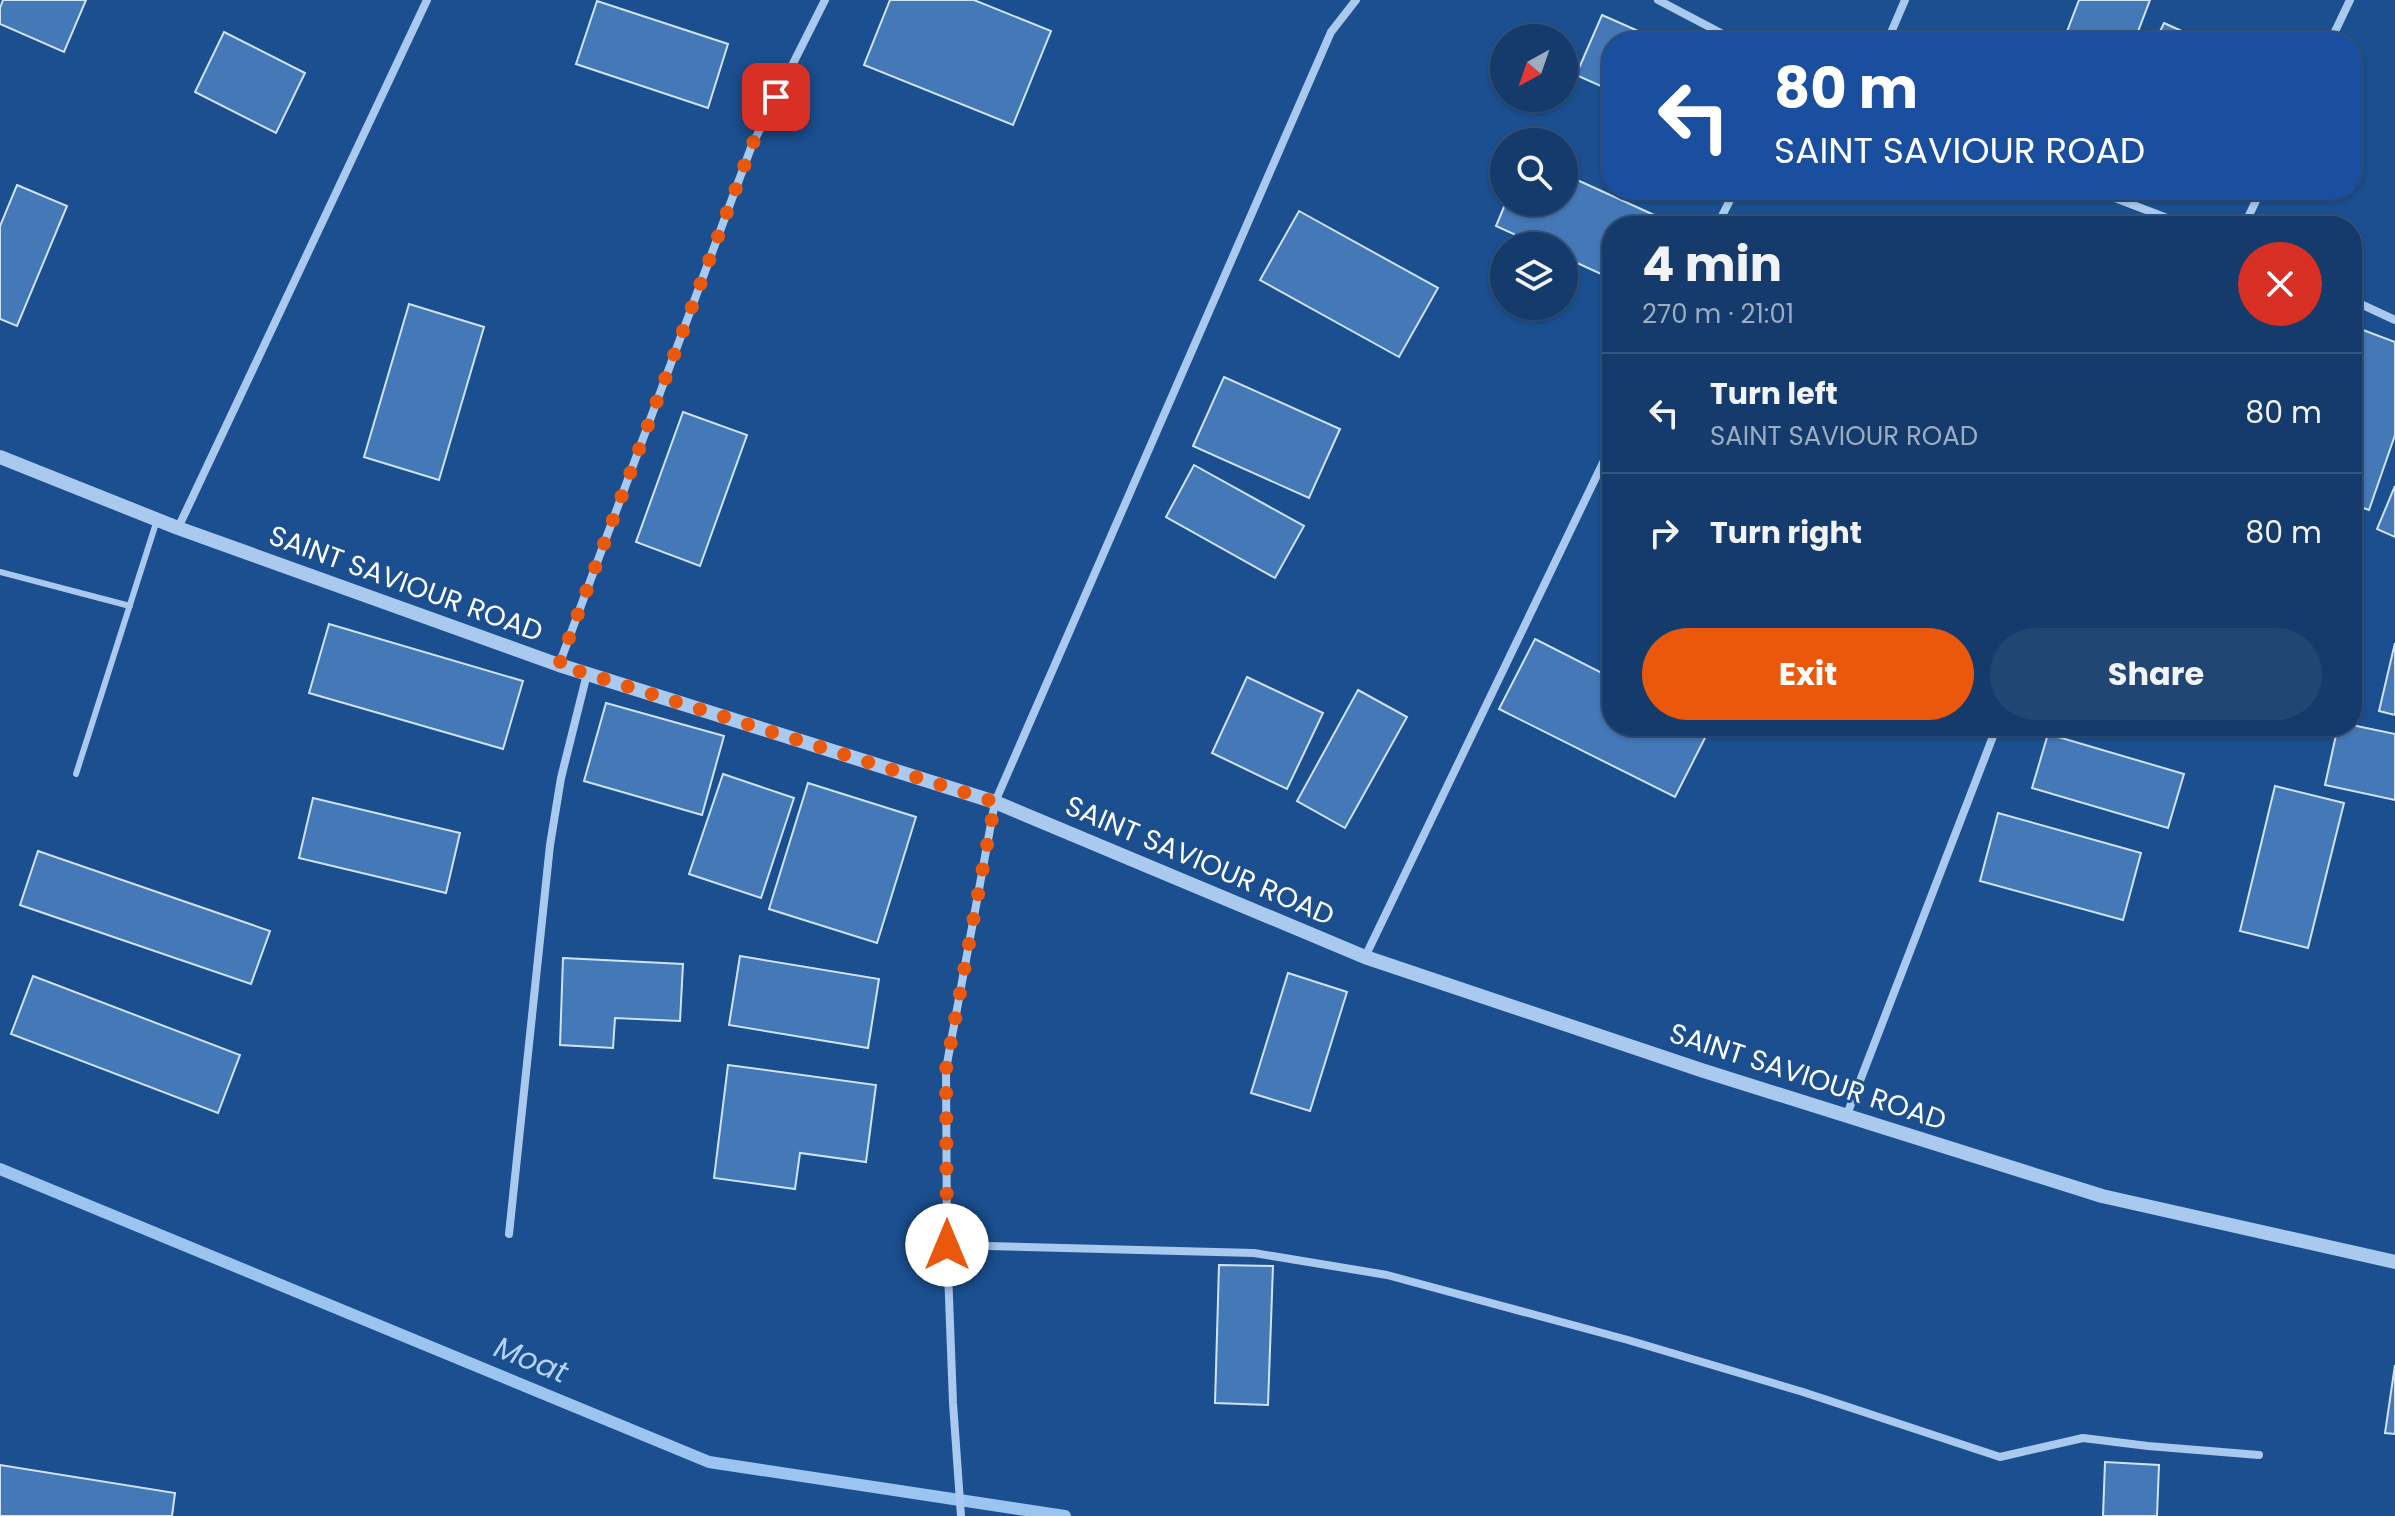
<!DOCTYPE html>
<html lang="en">
<head>
<meta charset="utf-8">
<style>
	:root { --surface:#143b6b; --page:#214673; --text:#f1f3f6; --muted:#9dadc1; --line:#33557e; --accent:#ea580c }
	body { margin:0; font-family:Poppins,sans-serif; background:var(--page); color:var(--text); height:100vh; display:flex; flex-direction:column; font-size:30px; white-space:nowrap }
	* { box-sizing:border-box; margin:0 }
	p { font-size:26px; color:var(--muted) }
	.icon { flex:none; width:44px; height:44px; fill:none; stroke:currentColor; stroke-width:2; stroke-linecap:round; stroke-linejoin:round }
	.map { position:relative; flex:1; overflow:hidden }
	.side { position:absolute; left:1602px; top:216px; width:760px; height:520px; display:flex; flex-direction:column; background:var(--surface); border-radius:32px; box-shadow:0 2px 6px #0004,0 0 0 2px var(--line) }
	.side>* { flex:none }
	.hud { position:absolute; left:1602px; top:32px; width:760px; height:168px; border-radius:32px; box-shadow:0 2px 6px #0004,0 0 0 2px var(--line); background:#1a4fa0; color:#fff; overflow:hidden }
	.needle { width:52px; rotate:220deg }
	.fabs { position:absolute; left:1490px; top:24px; display:grid; gap:16px }
	.fabs a { display:grid; place-items:center; width:88px; height:88px; border-radius:50%; background:var(--surface); box-shadow:0 2px 6px #0004,0 0 0 2px var(--line); font-size:40px }
	.pin { position:absolute; display:grid; place-items:center; width:68px; height:68px; color:#fff; margin:-34px; border-radius:16px; box-shadow:0 4px 12px #0006 }
	.me { position:absolute; width:88px; margin:-44px; rotate:0deg; stroke-linejoin:round; filter:drop-shadow(0 0 6px #0008) }
	.turn { display:flex; align-items:center; gap:28px; height:168px; padding:0 40px; font-size:36px }
	.turn .icon { width:104px; height:104px; stroke-width:2.5 }
	.turn b { display:block; font-size:56px; line-height:68px }
	.round { display:grid; place-items:center; flex:none; width:84px; height:84px; border-radius:42px; background:var(--page) }
	.headline { display:flex; align-items:center; justify-content:space-between; height:136px; padding:0 40px }
	h1 { font-size:48px; font-weight:700; line-height:60px }
	.action { display:flex; gap:16px; margin-top:auto; padding:16px 40px }
	.action a { flex:1; height:92px; border-radius:48px; background:var(--accent); color:#fff; font-size:32px; font-weight:700; line-height:92px; text-align:center }
	.action a+a { background:var(--page); color:var(--text) }
	ul { padding:0; list-style:none }
	li { display:flex; align-items:center; gap:24px; height:120px; padding:0 40px; border-top:2px solid var(--line) }
	li div { flex:1 }
	li b { display:block; font-size:30px }
	li em { font-style:normal }
	.map>svg:first-child { display:block }
	.lines { fill:none; stroke-linecap:round; stroke-linejoin:round }
	.stream { stroke:#9cc4f0; stroke-width:12 }
	.building { fill:#4478b7; stroke:#cfe3fa; stroke-width:2 }
	.service { stroke:#a9c9ee; stroke-width:6 }
	.minor { stroke:#a9c9ee; stroke-width:8 }
	.tertiary { stroke:#a9c9ee; stroke-width:14 }
	.route { stroke:#ea580c; stroke-width:14; stroke-dasharray:0 25.2 }
	.labels { text-anchor:middle; stroke-width:6; stroke-linejoin:round; paint-order:stroke }
	.street-label { font-size:28px; fill:#fff; stroke:#1b4f8f }
	.water-label { font-size:30px; font-style:italic; fill:#b5d3f5; stroke:#1b4f8f }
</style>
</head>
<body>
<div class="map">
<svg width="2395" height="1516" viewBox="0 0 2395 1516">
	<rect width="100%" height="100%" fill="#1b4f8f"/>
	<g class="lines">
		<path class="stream" d="M 0,1169 L 709,1462 L 1065,1516"/>
	</g>
	<g class="building">
		<path d="M 3,0 L 86,0 L 64,52 L 0,24 L 0,8 Z"/>
		<path d="M 890,0 L 974,0 L 1051,31 L 1013,125 L 864,65 Z"/>
		<path d="M 2079,0 L 2150,0 L 2134,42 L 2063,42 Z"/>
		<path d="M 597,1 L 728,44 L 708,108 L 576,64 Z"/>
		<path d="M 1602,15 L 1663,42 L 1612,42 L 1612,91 L 1576,75 Z"/>
		<path d="M 2164,23 L 2206,42 L 2155,42 Z"/>
		<path d="M 224,32 L 305,73 L 276,133 L 195,92 Z"/>
		<path d="M 1564,174 L 1663,219 L 1659,226 L 1612,226 L 1612,279 L 1564,257 L 1564,246 L 1540,246 L 1496,226 L 1506,202 L 1564,202 Z"/>
		<path d="M 17,185 L 67,206 L 17,326 L 0,319 L 0,226 Z"/>
		<path d="M 1299,211 L 1438,288 L 1399,357 L 1260,280 Z"/>
		<path d="M 409,304 L 484,327 L 439,480 L 364,457 Z"/>
		<path d="M 2355,327 L 2395,342 L 2395,435 L 2369,510 L 2352,504 L 2352,335 Z"/>
		<path d="M 1224,377 L 1340,429 L 1309,498 L 1193,446 Z"/>
		<path d="M 683,412 L 747,435 L 700,566 L 636,542 Z"/>
		<path d="M 1194,465 L 1304,526 L 1275,578 L 1166,517 Z"/>
		<path d="M 2395,486 L 2395,537 L 2377,529 Z"/>
		<path d="M 329,624 L 523,681 L 503,749 L 309,693 Z"/>
		<path d="M 1535,639 L 1612,678 L 1612,726 L 1710,728 L 1675,797 L 1499,709 Z"/>
		<path d="M 2395,643 L 2395,715 L 2379,711 Z"/>
		<path d="M 1247,677 L 1323,713 L 1287,789 L 1212,753 Z"/>
		<path d="M 1358,690 L 1407,717 L 1345,828 L 1297,801 Z"/>
		<path d="M 606,703 L 724,736 L 702,815 L 584,781 Z"/>
		<path d="M 2352,725 L 2395,734 L 2395,800 L 2325,785 L 2338,726 Z"/>
		<path d="M 2048,734 L 2184,774 L 2168,828 L 2032,788 Z"/>
		<path d="M 723,774 L 794,798 L 761,898 L 689,874 Z"/>
		<path d="M 808,783 L 916,817 L 877,943 L 769,909 Z"/>
		<path d="M 2275,786 L 2344,803 L 2308,948 L 2240,931 Z"/>
		<path d="M 313,798 L 460,833 L 446,893 L 299,858 Z"/>
		<path d="M 1998,813 L 2141,853 L 2123,920 L 1980,881 Z"/>
		<path d="M 38,851 L 270,931 L 251,984 L 20,905 Z"/>
		<path d="M 740,956 L 879,979 L 868,1048 L 729,1025 Z"/>
		<path d="M 563,958 L 683,964 L 680,1021 L 615,1018 L 613,1048 L 560,1045 Z"/>
		<path d="M 1288,973 L 1347,992 L 1310,1111 L 1251,1093 Z"/>
		<path d="M 33,976 L 240,1055 L 218,1113 L 11,1034 Z"/>
		<path d="M 728,1065 L 876,1085 L 866,1162 L 800,1153 L 795,1189 L 714,1178 Z"/>
		<path d="M 1219,1265 L 1273,1266 L 1268,1405 L 1215,1403 Z"/>
		<path d="M 2395,1365 L 2395,1434 L 2385,1433 Z"/>
		<path d="M 2105,1462 L 2159,1465 L 2157,1516 L 2103,1516 Z"/>
		<path d="M 0,1465 L 175,1493 L 172,1516 L 0,1516 Z"/>
	</g>
	<g class="lines">
		<g class="service">
			<path d="M 0,572 L 130,606"/>
			<path d="M 76,774 L 157,520"/>
		</g>
		<g class="minor">
			<path d="M 1658,0 L 1738,42"/>
			<path d="M 1887,42 L 1905,0"/>
			<path d="M 2330,42 L 2350,0"/>
			<path d="M 2094,190 L 2188,226"/>
			<path d="M 1717,226 L 1735,190"/>
			<path d="M 2244,226 L 2261,190"/>
			<path d="M 2352,300 L 2395,320"/>
			<path d="M 178,528 L 427,0"/>
			<path d="M 559,665 L 752,145 L 825,0"/>
			<path d="M 1365,957 L 1612,444"/>
			<path d="M 1846,1117 L 1997,726"/>
			<path d="M 509,1234 L 550,845 L 561,778 L 587,674"/>
			<path d="M 947,1245 L 1254,1253 L 1387,1275 L 1628,1340 L 1803,1392 L 2000,1457 L 2083,1438 L 2148,1446 L 2259,1455"/>
			<path d="M 961,1516 L 953,1403 L 947,1245 L 946,1069 L 995,802 L 1331,32 L 1356,0"/>
		</g>
		<path class="tertiary" d="M 0,457 L 178,528 L 559,665 L 995,802 L 1365,957 L 1701,1070 L 2102,1196 L 2395,1262"/>
	</g>
	<g class="lines">
		<path class="route" d="M 776,97 L 752,145 L 559,665 L 995,802 L 946,1069 L 947,1245"/>
	</g>
	<g class="labels">
		<g class="street-label">
			<text transform="translate(406 583) rotate(20)" y="10">SAINT SAVIOUR ROAD</text>
			<text transform="translate(1200 860) rotate(23)" y="10">SAINT SAVIOUR ROAD</text>
			<text transform="translate(1808 1076) rotate(18)" y="10">SAINT SAVIOUR ROAD</text>
		</g>
		<g class="water-label">
			<text transform="translate(531 1360) rotate(22)" y="10">Moat</text>
		</g>
	</g>
</svg>
<div class="fabs">
<a><svg class="needle" viewBox="-14 -14 28 28"><path d="M0-13l5 13h-10z" fill="#e53935"/><path d="M0 13l5-13h-10z" fill="#9dadc1"/></svg></a>
<a><svg class="icon" aria-label="search" viewBox="0 0 24 24"><circle cx="10" cy="10" r="6"/><path d="M15 15l6 6"/></svg></a>
<a><svg class="icon" aria-label="layers" viewBox="0 0 24 24"><path d="M12 4l9 5-9 5-9-5zM3 14l9 5 9-5"/></svg></a>
</div>
<div class="pin" style="left:776px;top:97px;background:#d93025"><svg class="icon" aria-label="arrive" viewBox="0 0 24 24"><path d="M6 21V4h12l-3 4 3 4H6"/></svg></div>
<svg class="me" style="left:947px;top:1245px" viewBox="-20 -20 40 40"><circle r="19" fill="#fff"/><path d="M0-13L10 11 0 6-10 11z" fill="#ea580c"/></svg>
<div class="hud">
<div class="turn"><svg class="icon" aria-label="left" viewBox="0 0 24 24"><path d="M17 20v-9H6M10 6l-5 5 5 5"/></svg><div><b>80 m</b>SAINT SAVIOUR ROAD</div></div>
</div>
<section class="side">
<div class="headline"><div><h1>4 min</h1><p>270 m · 21:01</p></div><a class="round" style="background:#d93025;color:#fff"><svg class="icon" aria-label="close" viewBox="0 0 24 24"><path d="M6 6l12 12M18 6L6 18"/></svg></a></div>
<ul>
<li><svg class="icon" aria-label="left" viewBox="0 0 24 24"><path d="M17 20v-9H6M10 6l-5 5 5 5"/></svg><div><b>Turn left</b><p>SAINT SAVIOUR ROAD</p></div><em>80 m</em></li>
<li><svg class="icon" aria-label="right" viewBox="0 0 24 24"><path d="M7 20v-9h11M14 6l5 5-5 5"/></svg><div><b>Turn right</b></div><em>80 m</em></li>
</ul>
<div class="action"><a>Exit</a><a>Share</a></div>
</section>
</div>
</body>
</html>
